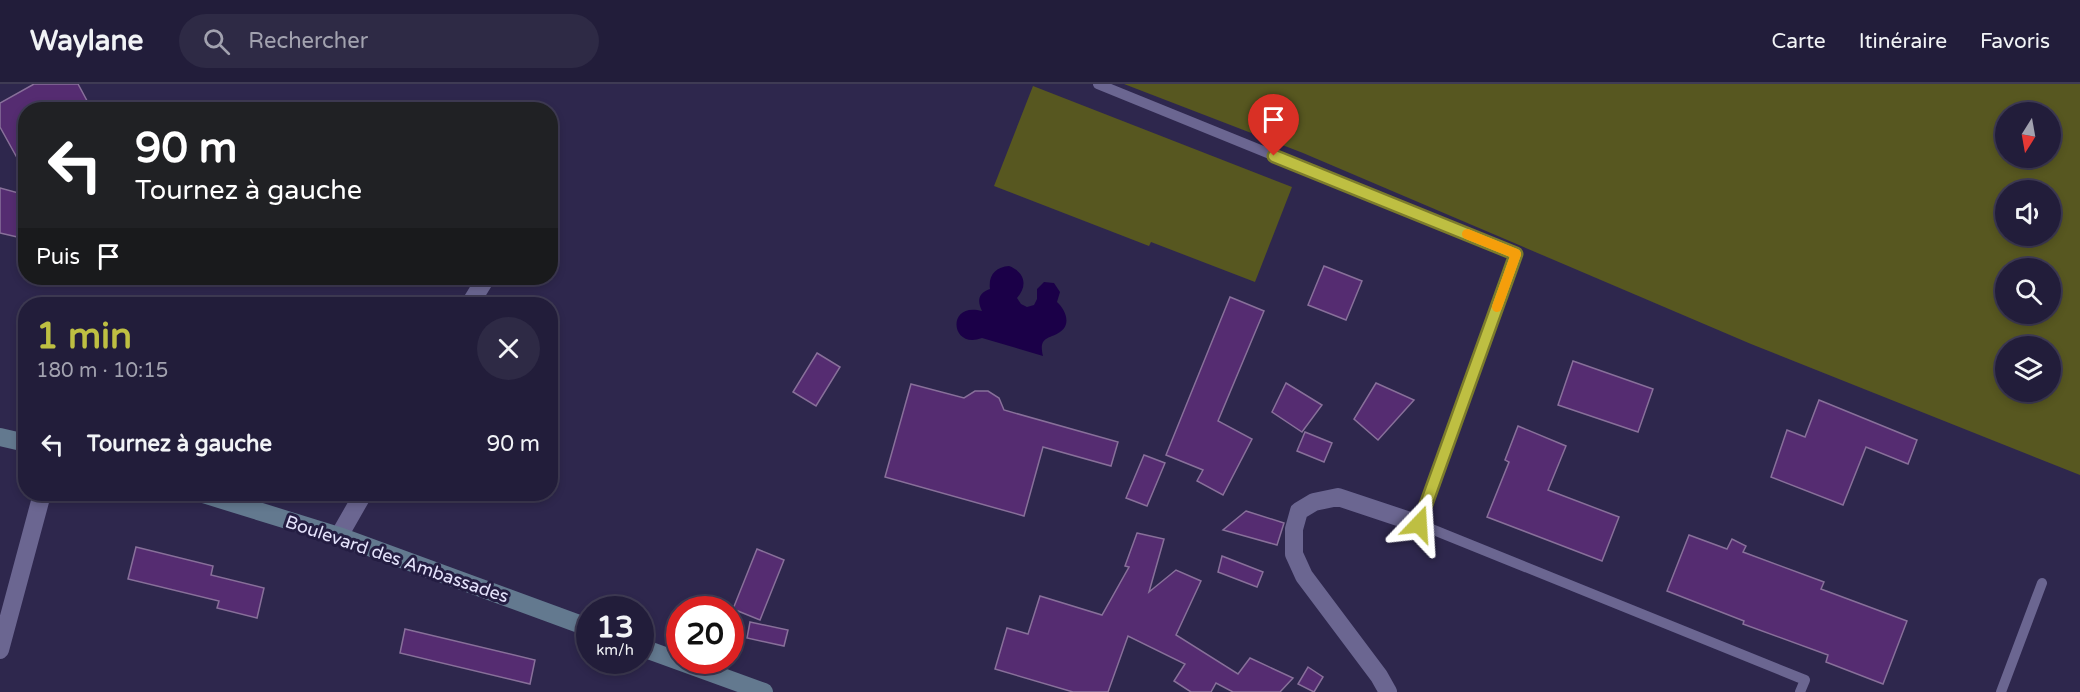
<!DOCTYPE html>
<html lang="fr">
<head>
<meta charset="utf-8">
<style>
	:root { --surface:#221d3a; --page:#2e2a45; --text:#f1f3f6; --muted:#a2a2af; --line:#3f3b54; --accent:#bebf42 }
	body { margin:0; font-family:"Varela Round",sans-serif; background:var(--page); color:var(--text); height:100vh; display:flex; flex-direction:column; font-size:22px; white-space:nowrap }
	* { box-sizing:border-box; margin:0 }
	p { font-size:20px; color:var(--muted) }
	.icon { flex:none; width:33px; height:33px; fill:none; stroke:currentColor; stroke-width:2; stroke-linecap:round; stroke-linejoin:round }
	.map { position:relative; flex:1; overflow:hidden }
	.drawer { position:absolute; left:18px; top:213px; width:540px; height:204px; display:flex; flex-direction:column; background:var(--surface); border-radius:24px; box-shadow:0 3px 9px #0003,0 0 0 2px var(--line) }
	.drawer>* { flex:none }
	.top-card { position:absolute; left:18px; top:18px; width:540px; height:183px; border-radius:24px; box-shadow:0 3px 9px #0003,0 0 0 2px var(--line); background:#202124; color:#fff; overflow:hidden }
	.needle { width:39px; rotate:191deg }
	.fabs { position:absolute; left:1995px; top:18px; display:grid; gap:12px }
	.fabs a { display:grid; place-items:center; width:66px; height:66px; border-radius:50%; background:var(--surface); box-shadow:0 3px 9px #0003,0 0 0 2px var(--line); font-size:30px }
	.speed { position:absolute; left:576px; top:512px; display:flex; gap:12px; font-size:30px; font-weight:700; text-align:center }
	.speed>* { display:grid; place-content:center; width:78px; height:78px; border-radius:50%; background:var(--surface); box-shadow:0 3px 9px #0003,0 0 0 2px var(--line); line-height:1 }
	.speed small { font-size:15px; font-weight:400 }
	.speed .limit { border:9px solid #d22; background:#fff; color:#111 }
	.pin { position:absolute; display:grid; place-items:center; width:51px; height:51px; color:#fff; margin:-62px -26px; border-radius:50% 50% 50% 0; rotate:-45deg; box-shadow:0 0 6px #0007 }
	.pin .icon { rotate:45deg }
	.me { position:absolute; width:66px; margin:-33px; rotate:20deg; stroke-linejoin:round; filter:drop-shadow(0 0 4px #0008) }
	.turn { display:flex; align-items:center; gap:21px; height:126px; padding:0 18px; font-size:27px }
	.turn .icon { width:78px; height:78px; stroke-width:2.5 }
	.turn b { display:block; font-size:42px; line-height:51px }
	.then { display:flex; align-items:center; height:57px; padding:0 18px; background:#0003; gap:12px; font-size:22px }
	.round { display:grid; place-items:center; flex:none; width:63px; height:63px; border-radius:32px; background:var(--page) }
	.overview { display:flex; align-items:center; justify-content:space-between; height:102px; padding:0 18px }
	h1 { font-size:36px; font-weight:800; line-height:45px; color:var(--accent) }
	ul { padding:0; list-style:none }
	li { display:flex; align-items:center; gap:18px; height:90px; padding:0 18px }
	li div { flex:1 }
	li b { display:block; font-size:22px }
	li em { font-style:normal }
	header { display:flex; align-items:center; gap:36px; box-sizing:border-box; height:84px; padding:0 30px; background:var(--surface); border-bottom:2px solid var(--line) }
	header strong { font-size:28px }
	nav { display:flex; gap:33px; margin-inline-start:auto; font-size:21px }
	.search { width:420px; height:54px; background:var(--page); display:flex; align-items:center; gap:15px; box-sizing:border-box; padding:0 21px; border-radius:33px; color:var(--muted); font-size:22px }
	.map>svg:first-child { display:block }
	.green { fill:#575720; fill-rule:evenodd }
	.water { fill:#1b0048 }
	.building { fill:#552c71; stroke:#88709a; stroke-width:1.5 }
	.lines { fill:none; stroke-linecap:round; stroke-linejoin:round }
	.lane { stroke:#6b6691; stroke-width:10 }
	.street { stroke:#6b6691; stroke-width:18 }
	.secondary { stroke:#63798f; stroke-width:18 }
	.route-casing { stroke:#7c7c2b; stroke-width:15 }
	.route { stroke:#bebf42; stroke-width:10 }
	.slow { stroke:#f59e0b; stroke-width:10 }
	.labels { text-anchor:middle; stroke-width:6; stroke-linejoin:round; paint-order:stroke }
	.street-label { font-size:18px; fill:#e4e2fb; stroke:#241d42 }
</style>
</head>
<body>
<header>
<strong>Waylane</strong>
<div class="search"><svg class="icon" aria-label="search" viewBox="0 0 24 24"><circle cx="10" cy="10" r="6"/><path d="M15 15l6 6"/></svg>Rechercher</div>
<nav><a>Carte</a><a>Itinéraire</a><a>Favoris</a></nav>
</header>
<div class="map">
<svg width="2080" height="608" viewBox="0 0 2080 608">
	<rect width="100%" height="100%" fill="#2e274d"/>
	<g class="green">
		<path d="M 1124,0 L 2080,0 L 2080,391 L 1751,260 L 1303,69 ZM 2006,28 L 2050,28 L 2050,74 L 2006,74 ZM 2006,106 L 2050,106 L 2050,152 L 2006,152 ZM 2006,184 L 2050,184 L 2050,230 L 2006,230 ZM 2006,262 L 2050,262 L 2050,308 L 2006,308 Z"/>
		<path d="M 1033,2 L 1292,103 L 1255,198 L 1151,158 L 1149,162 L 994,102 Z"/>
	</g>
	<path class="water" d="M 1009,182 C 1025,188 1028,202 1017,214 L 1021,220 L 1027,223 L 1034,221 L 1037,215 L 1037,205 L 1044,198 L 1054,199 L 1060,208 L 1057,218 C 1065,225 1072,240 1060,248 C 1050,255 1038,252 1043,272 L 982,254 C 950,266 946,217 982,227 C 977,217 978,209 990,205 C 988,191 996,183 1009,182 Z"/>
	<g class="building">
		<path d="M 34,0 L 78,0 L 92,26 L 26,26 L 26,90 L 0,43 L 0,19 Z"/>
		<path d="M 0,104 L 26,111 L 26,155 L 0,149 Z"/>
		<path d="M 1324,182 L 1362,197 L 1346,236 L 1308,221 Z"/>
		<path d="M 1230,213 L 1264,227 L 1218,337 L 1252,355 L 1223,411 L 1197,397 L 1203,386 L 1166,371 Z"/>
		<path d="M 817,269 L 840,283 L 816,322 L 793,308 Z"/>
		<path d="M 1573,277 L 1653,305 L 1638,348 L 1558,321 Z"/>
		<path d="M 1286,299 L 1322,321 L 1302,348 L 1272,328 Z"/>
		<path d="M 1376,299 L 1414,316 L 1378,356 L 1354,335 Z"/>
		<path d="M 911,300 L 964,314 L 975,307 L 988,307 L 999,314 L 1004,326 L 1118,358 L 1111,382 L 1043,363 L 1024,432 L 885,393 Z"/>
		<path d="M 1819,316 L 1917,356 L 1908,380 L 1866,363 L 1843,421 L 1771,393 L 1787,346 L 1805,353 Z"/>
		<path d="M 1518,342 L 1566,362 L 1548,406 L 1619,433 L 1602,477 L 1487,433 L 1509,378 L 1505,376 Z"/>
		<path d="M 1305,348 L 1332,359 L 1324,378 L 1297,367 Z"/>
		<path d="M 1144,371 L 1165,379 L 1147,422 L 1126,414 Z"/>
		<path d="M 1246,427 L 1284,439 L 1277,461 L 1223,446 Z"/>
		<path d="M 1137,449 L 1164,455 L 1149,508 L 1176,486 L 1201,497 L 1176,551 L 1238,590 L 1250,574 L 1293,594 L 1280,608 L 1233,608 L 1216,599 L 1211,608 L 1191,608 L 1174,597 L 1185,580 L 1128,552 L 1108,608 L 1073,608 L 995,585 L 1007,544 L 1028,550 L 1040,512 L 1102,531 L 1129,483 L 1125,482 Z"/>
		<path d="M 1689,451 L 1727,465 L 1732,455 L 1746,462 L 1743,468 L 1824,498 L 1821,505 L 1907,537 L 1883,600 L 1826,578 L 1828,571 L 1743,540 L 1744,537 L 1667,507 Z"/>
		<path d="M 136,463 L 213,482 L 211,491 L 264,504 L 257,534 L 217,524 L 219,517 L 128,495 Z"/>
		<path d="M 757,465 L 784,476 L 760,536 L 733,525 Z"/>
		<path d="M 1222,472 L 1263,488 L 1257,503 L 1218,488 Z"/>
		<path d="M 750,538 L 788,546 L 784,562 L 747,554 Z"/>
		<path d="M 405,545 L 535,576 L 530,600 L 400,569 Z"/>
		<path d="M 1308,583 L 1323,593 L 1314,608 L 1298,600 Z"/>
	</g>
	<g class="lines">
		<g class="lane">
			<path d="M 1098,0 L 1516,170 L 1419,440 L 1805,596 L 1800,608"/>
			<path d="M 2001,608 L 2042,499"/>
		</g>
		<g class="street">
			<path d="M 470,220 L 486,194"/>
			<path d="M 339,452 L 363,410"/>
			<path d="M 0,566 L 42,410"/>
			<path d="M 1388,608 L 1379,592 L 1304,492 L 1294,470 L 1294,445 L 1299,427 L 1314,418 L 1338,413 L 1419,440"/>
		</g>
		<g class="secondary">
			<path d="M 0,353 L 26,359"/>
			<path d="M 203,410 L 339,452 L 590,544"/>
			<path d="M 640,563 L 764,608"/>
		</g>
	</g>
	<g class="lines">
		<g class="route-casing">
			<path id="route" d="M 1274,72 L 1516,170 L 1419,440"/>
		</g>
		<use href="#route" class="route"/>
		<path class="slow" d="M 1467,150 L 1516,170 L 1497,223"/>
	</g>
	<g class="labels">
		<g class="street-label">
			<text transform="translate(397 475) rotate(19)" y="6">Boulevard des Ambassades</text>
		</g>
	</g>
</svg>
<div class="fabs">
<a><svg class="needle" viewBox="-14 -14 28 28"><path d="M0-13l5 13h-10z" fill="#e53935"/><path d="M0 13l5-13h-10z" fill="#a2a2af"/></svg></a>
<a><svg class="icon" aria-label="sound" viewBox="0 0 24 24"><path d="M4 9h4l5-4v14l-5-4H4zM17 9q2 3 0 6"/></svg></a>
<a><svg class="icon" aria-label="search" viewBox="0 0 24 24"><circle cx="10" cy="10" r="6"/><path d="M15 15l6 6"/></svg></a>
<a><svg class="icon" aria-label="layers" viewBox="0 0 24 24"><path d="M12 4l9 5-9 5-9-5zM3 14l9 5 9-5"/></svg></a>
</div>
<div class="speed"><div>13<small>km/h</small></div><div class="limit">20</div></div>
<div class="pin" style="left:1274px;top:72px;background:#d93025"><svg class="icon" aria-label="arrive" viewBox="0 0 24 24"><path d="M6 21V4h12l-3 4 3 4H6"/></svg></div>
<svg class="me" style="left:1419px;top:440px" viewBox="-20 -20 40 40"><path d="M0-17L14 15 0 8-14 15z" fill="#bebf42" stroke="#fff" stroke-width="4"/></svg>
<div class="top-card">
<div class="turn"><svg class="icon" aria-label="left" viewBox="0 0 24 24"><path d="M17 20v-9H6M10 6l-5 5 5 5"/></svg><div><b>90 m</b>Tournez à gauche</div></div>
<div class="then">Puis<svg class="icon" aria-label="arrive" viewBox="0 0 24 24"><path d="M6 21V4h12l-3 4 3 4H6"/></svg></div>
</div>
<section class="drawer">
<div class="overview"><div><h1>1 min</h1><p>180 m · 10:15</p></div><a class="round"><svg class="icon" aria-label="close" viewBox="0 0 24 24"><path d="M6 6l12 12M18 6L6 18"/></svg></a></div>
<ul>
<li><svg class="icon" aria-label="left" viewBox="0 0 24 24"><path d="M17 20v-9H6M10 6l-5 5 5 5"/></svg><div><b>Tournez à gauche</b></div><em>90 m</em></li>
</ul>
</section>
</div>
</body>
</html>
